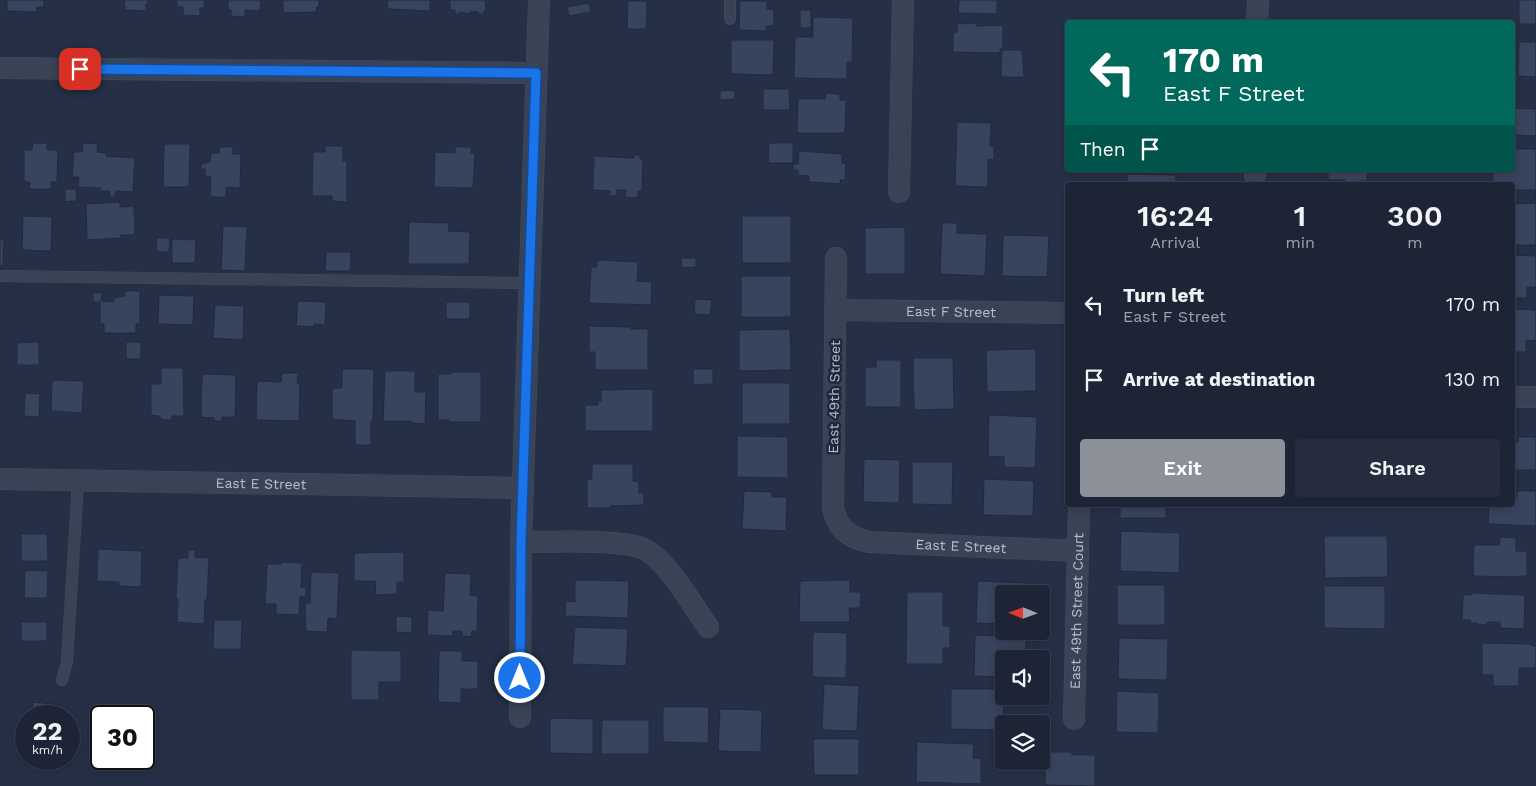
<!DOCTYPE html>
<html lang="en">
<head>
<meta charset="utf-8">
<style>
	:root { --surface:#1c2435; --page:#252c3d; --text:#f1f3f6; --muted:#a0a4ad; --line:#3a4150; --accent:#8c9099 }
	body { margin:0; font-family:"Work Sans",sans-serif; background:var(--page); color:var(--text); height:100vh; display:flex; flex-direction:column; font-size:19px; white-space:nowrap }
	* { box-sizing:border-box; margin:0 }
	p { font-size:16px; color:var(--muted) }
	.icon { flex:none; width:28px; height:28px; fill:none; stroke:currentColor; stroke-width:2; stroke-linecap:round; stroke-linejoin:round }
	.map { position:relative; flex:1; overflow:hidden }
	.side { position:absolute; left:1065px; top:182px; width:450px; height:325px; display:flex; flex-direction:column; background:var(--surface); border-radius:5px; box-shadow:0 2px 8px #0003,0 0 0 1px var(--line) }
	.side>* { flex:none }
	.banner { position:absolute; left:1065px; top:20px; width:450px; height:152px; border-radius:5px; box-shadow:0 2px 8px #0003,0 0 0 1px var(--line); background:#00695c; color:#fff; overflow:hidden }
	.needle { width:32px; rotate:271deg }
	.fabs { position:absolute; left:995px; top:585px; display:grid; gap:10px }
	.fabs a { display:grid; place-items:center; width:55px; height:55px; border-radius:5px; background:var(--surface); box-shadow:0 2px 8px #0003,0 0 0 1px var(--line); font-size:25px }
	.speed { position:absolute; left:15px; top:705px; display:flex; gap:10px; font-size:25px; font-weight:700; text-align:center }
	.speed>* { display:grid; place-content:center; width:65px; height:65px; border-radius:50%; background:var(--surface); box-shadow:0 2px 8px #0003,0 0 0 1px var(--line); line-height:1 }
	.speed small { font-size:12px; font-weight:400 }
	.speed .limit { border:2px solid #111; border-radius:8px; background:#fff; color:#111 }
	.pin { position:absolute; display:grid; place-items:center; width:42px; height:42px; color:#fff; margin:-21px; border-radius:10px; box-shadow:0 2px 8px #0006 }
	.me { position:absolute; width:55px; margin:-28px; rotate:0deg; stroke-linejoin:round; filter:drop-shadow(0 0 4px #0008) }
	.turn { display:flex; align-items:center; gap:18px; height:105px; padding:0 15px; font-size:22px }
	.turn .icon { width:65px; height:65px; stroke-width:2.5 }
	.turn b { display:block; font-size:35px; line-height:42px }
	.then { display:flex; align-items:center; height:48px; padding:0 15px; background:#0003; gap:10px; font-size:19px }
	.eta { display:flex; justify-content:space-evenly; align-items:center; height:85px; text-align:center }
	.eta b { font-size:30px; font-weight:600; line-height:35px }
	.action { display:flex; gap:10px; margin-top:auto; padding:10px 15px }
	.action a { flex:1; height:58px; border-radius:5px; background:var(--accent); color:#fff; font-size:20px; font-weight:600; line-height:58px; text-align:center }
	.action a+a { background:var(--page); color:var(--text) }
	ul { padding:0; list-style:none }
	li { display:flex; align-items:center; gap:15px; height:75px; padding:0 15px }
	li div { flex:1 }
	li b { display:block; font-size:19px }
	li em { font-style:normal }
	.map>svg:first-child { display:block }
	.building { fill:#37445d; stroke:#212a3d }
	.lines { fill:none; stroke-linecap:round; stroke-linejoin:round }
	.service-casing { stroke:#444c5f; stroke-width:12 }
	.minor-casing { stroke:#444c5f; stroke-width:22 }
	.service { stroke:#3a4356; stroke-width:11 }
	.minor { stroke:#3a4356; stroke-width:21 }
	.route-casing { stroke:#114b97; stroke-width:12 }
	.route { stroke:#1a73e8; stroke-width:9 }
	.labels { text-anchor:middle; stroke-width:5; stroke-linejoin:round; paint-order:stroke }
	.street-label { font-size:14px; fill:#b8bfcf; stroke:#1f283b }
</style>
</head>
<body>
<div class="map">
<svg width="1536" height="786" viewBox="0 0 1536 786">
	<rect width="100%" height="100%" fill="#253047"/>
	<g class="building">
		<path d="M 7,0 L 44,0 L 44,7 L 37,7 L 37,12 L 7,11 Z"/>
		<path d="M 124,0 L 148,0 L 148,4 L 146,4 L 146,11 L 125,10 Z"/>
		<path d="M 177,0 L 205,0 L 204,8 L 200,8 L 200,16 L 183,15 L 183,7 L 177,7 Z"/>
		<path d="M 228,0 L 261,0 L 260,11 L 245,10 L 245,17 L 231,16 L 231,10 L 228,10 Z"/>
		<path d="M 283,0 L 319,0 L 319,7 L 317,7 L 316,12 L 283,13 Z"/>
		<path d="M 388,0 L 430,0 L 430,11 L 387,9 Z"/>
		<path d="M 450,0 L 485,0 L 486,11 L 484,11 L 484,14 L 478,14 L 478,12 L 471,11 L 471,14 L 460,12 L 460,14 L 455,14 L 455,10 L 450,10 Z"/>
		<path d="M 959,0 L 997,0 L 997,14 L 958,13 Z"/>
		<rect x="1519" y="0" width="17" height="24"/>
		<path d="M 628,1 L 647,1 L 646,29 L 627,29 Z"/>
		<path d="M 740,1 L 767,1 L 767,9 L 774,9 L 774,26 L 766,26 L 766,31 L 739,30 Z"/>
		<path d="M 589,3 L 591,12 L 569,16 L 567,7 Z"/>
		<rect x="800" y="10" width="11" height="18"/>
		<path d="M 813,17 L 853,18 L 852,62 L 847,62 L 847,79 L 794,78 L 795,37 L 813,37 Z"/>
		<path d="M 977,23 L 977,26 L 1003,25 L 1003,48 L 1000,49 L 1000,53 L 953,52 L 953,33 L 957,32 L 957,24 Z"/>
		<path d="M 731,40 L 774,40 L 773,75 L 731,74 Z"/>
		<path d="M 1519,42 L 1536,42 L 1536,77 L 1518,76 Z"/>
		<path d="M 1002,50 L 1022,50 L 1024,77 L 1001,77 Z"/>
		<path d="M 763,89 L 789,89 L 790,110 L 763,110 Z"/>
		<path d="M 735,90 L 735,99 L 720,100 L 720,91 Z"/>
		<path d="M 826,93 L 840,94 L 840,100 L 846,100 L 845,133 L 797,133 L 798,99 L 825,99 Z"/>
		<path d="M 1512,108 L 1536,109 L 1536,136 L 1512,135 Z"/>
		<path d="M 957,122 L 991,123 L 990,146 L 994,146 L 994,160 L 988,159 L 988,187 L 955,186 Z"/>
		<path d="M 33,143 L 47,143 L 47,150 L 58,150 L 57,182 L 51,182 L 51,189 L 29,189 L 30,183 L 24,181 L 24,150 L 32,150 Z"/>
		<path d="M 83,143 L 98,144 L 97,152 L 106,153 L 106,156 L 135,158 L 133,192 L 116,191 L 115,196 L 113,198 L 109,195 L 110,191 L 100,191 L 101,188 L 78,187 L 79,177 L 72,177 L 74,152 L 82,152 Z"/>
		<path d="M 769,143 L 793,143 L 793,163 L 768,163 Z"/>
		<path d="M 164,144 L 190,144 L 189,187 L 163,187 Z"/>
		<path d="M 325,146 L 343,146 L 343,161 L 347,161 L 347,202 L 332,201 L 332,196 L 312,196 L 313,152 L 325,152 Z"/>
		<path d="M 219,147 L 233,147 L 233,154 L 241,154 L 240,188 L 226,187 L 226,197 L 210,197 L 211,177 L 205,176 L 205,169 L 201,169 L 201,164 L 210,162 L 211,153 L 219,153 Z"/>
		<path d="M 455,147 L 471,147 L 471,153 L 475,153 L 473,188 L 434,187 L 435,152 L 455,153 Z"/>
		<path d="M 1512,149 L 1536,149 L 1536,198 L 1535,190 L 1512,190 L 1512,185 L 1493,185 L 1493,170 L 1512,170 Z"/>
		<path d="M 799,151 L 842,154 L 842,163 L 846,164 L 845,180 L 840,180 L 840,184 L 809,182 L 809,176 L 798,175 L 798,170 L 793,170 L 793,164 L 798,164 Z"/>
		<path d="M 634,155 L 640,155 L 640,159 L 643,159 L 642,191 L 638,191 L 638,198 L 625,197 L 626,190 L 617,190 L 617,196 L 610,196 L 610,191 L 593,190 L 594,156 L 634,158 Z"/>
		<path d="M 1328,170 L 1367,170 L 1367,181 L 1359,181 L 1359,185 L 1345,185 L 1345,180 L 1328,180 Z"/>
		<path d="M 1127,174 L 1176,175 L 1176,185 L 1127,185 Z"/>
		<path d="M 65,189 L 76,189 L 77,201 L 65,202 Z"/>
		<path d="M 120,202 L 120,207 L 134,206 L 135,235 L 121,235 L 121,238 L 87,240 L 86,204 Z"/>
		<path d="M 1536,203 L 1536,245 L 1512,245 L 1512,204 Z"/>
		<path d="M 23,216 L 52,217 L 51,251 L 22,250 Z"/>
		<rect x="742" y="216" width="49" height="47"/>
		<path d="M 409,222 L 449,223 L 448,231 L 470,232 L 469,264 L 408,264 Z"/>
		<path d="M 942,223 L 957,223 L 957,233 L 987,234 L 985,276 L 940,274 Z"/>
		<path d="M 223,226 L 247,227 L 245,271 L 221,270 Z"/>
		<path d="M 905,227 L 905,274 L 865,274 L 865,228 Z"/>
		<path d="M 1003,235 L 1049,236 L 1047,277 L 1002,276 Z"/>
		<path d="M 157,238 L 170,238 L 169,252 L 156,252 Z"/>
		<path d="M 172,239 L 196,240 L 195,263 L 172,263 Z"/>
		<path d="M 0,240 L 4,240 L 3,266 L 0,266 Z"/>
		<path d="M 326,252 L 351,252 L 350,271 L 325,271 Z"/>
		<path d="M 1512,255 L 1536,256 L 1536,287 L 1527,287 L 1527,298 L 1512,298 Z"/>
		<path d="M 681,258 L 696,258 L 696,267 L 682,268 Z"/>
		<path d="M 597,260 L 638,262 L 637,281 L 652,282 L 651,305 L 589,303 L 591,267 L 597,267 Z"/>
		<rect x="741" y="276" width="50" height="41"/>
		<path d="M 125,291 L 140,291 L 140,324 L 136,324 L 136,333 L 104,333 L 104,324 L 100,324 L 100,302 L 93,302 L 93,292 L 102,293 L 101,301 L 114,302 L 114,298 L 125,296 Z"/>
		<path d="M 159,295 L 194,296 L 193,325 L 158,324 Z"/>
		<path d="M 695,299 L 712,300 L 710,315 L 694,314 Z"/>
		<path d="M 298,301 L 326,302 L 325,325 L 314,324 L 314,327 L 296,326 Z"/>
		<rect x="446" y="302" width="24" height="17"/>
		<path d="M 215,305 L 244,306 L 243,340 L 213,338 Z"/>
		<path d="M 1512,309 L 1536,310 L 1536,341 L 1526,340 L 1526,352 L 1512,352 Z"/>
		<path d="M 589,326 L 631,327 L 631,329 L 648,329 L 648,370 L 595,370 L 595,352 L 589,352 Z"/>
		<path d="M 790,329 L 791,370 L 739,371 L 739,330 Z"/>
		<path d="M 39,342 L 39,365 L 17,365 L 17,343 Z"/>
		<rect x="126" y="342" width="15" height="17"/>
		<path d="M 1036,349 L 1036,391 L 987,392 L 986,350 Z"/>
		<path d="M 913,358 L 953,358 L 954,409 L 914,410 Z"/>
		<path d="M 876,360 L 901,360 L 901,407 L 865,407 L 865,367 L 876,367 Z"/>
		<path d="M 161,368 L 183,368 L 184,416 L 172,416 L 172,420 L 163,420 L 159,416 L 151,415 L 151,384 L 161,384 Z"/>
		<path d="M 342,369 L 374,369 L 373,421 L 371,421 L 371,445 L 355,445 L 355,421 L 332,419 L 332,388 L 342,388 Z"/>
		<path d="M 693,369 L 713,369 L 713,384 L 693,385 Z"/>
		<path d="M 385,371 L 415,371 L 415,392 L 426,392 L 425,424 L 411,423 L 411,421 L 383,421 Z"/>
		<path d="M 451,372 L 481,372 L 481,422 L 449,422 L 449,420 L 438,420 L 438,374 L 451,374 Z"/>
		<path d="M 282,373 L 298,373 L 297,383 L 300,383 L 299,421 L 256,420 L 257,381 L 281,382 Z"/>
		<path d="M 202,374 L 236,375 L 235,417 L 222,417 L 222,421 L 214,421 L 214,418 L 201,417 Z"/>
		<path d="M 52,380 L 84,381 L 82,413 L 51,411 Z"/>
		<rect x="742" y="383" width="48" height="41"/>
		<path d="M 653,389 L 653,431 L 585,431 L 585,405 L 598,405 L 598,401 L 601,401 L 601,390 Z"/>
		<path d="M 25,393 L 40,394 L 39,417 L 24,416 Z"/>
		<path d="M 989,415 L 1037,417 L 1035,468 L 1004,467 L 1004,457 L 988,456 Z"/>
		<path d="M 737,436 L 788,437 L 788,478 L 737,477 Z"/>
		<path d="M 1518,437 L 1536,437 L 1536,470 L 1512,470 L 1512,442 L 1518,442 Z"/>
		<path d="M 864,459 L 900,460 L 899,503 L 863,502 Z"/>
		<path d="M 912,462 L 953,462 L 952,505 L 912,504 Z"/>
		<path d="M 592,464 L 633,464 L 633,481 L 639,482 L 639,493 L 644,493 L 644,505 L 610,506 L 610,508 L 587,508 L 587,479 L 592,479 Z"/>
		<path d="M 984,479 L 1034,481 L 1033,516 L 983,515 Z"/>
		<path d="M 744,491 L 772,492 L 772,497 L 787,497 L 786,531 L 742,529 Z"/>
		<path d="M 1517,491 L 1536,491 L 1536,524 L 1534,526 L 1488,524 L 1489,505 L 1512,505 L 1512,497 L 1517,497 Z"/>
		<rect x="1120" y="505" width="46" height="13"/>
		<path d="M 1121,531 L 1180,533 L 1179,573 L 1120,571 Z"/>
		<path d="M 21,534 L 47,534 L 48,561 L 21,561 Z"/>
		<path d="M 1324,536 L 1387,536 L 1388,577 L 1325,578 Z"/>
		<path d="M 1500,537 L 1516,538 L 1516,551 L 1527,551 L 1527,576 L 1520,576 L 1520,577 L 1473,576 L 1474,545 L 1499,545 Z"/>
		<path d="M 98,549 L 142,551 L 141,587 L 119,586 L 119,582 L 97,581 Z"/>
		<path d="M 188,550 L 195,550 L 195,557 L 209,558 L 207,600 L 205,600 L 204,624 L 177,622 L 178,599 L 176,599 L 178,558 L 188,558 Z"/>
		<path d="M 404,552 L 404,582 L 397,582 L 397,594 L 376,595 L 375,581 L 354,581 L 354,553 Z"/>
		<path d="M 281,562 L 302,563 L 301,587 L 306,587 L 306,597 L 300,596 L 299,615 L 276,614 L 276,604 L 265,604 L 267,564 L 281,564 Z"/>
		<path d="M 25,570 L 48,571 L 47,598 L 24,598 Z"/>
		<path d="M 311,572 L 339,573 L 337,619 L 328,618 L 327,632 L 306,631 L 305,603 L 310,603 Z"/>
		<path d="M 445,573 L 471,574 L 470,595 L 478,596 L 477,631 L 472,631 L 471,637 L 462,636 L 462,631 L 453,631 L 453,636 L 427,635 L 428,610 L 443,611 Z"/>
		<path d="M 575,580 L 629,581 L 628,618 L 565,616 L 566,601 L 575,602 Z"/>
		<path d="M 850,580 L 850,592 L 861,592 L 860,608 L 849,608 L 850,622 L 799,622 L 800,581 Z"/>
		<path d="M 978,581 L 1028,583 L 1027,594 L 1004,594 L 1004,624 L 976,623 Z"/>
		<rect x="1117" y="585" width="48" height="40"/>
		<path d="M 1324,586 L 1385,586 L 1385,629 L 1324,628 Z"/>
		<path d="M 907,592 L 943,592 L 943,626 L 950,626 L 950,648 L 943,648 L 943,664 L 906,664 Z"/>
		<path d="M 1471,593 L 1525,595 L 1524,629 L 1500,628 L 1500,622 L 1487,622 L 1487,625 L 1477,624 L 1477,623 L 1470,623 L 1471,620 L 1462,620 L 1463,595 L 1471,595 Z"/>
		<path d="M 396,616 L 412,617 L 412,633 L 396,632 Z"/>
		<path d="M 214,620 L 242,620 L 241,649 L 213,649 Z"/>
		<rect x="21" y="622" width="26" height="19"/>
		<path d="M 575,627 L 628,629 L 626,666 L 572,664 Z"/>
		<path d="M 813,632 L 847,633 L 846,678 L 812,677 Z"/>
		<path d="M 975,635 L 1026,637 L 1026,659 L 1004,659 L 1004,677 L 974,676 Z"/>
		<path d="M 1119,638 L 1168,639 L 1167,680 L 1118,679 Z"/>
		<path d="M 1482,643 L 1531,644 L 1531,645 L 1536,646 L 1536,668 L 1519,668 L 1519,686 L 1493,686 L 1493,675 L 1482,675 Z"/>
		<path d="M 351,650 L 401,651 L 401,682 L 379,682 L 379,700 L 351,700 Z"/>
		<path d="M 439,651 L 462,651 L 462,661 L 478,661 L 478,689 L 461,689 L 461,703 L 438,702 Z"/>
		<path d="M 824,684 L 859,686 L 857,731 L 822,730 Z"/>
		<path d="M 951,689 L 1003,689 L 1004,730 L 951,729 Z"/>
		<path d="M 1117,691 L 1159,693 L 1158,733 L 1116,732 Z"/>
		<path d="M 33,702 L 53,704 L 51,716 L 32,716 Z"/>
		<path d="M 663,707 L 709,707 L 708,743 L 663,742 Z"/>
		<path d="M 720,709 L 762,710 L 761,752 L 718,751 Z"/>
		<path d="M 550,718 L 593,719 L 593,754 L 550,753 Z"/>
		<path d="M 602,720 L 649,720 L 649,754 L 601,754 Z"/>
		<path d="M 813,739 L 859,739 L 859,775 L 814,775 Z"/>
		<path d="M 917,742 L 974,744 L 973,758 L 981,759 L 981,784 L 916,782 Z"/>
		<path d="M 1041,752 L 1072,752 L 1072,755 L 1095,755 L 1095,786 L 1045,785 L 1045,769 L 1034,769 L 1034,761 L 1041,761 Z"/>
	</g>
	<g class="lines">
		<g class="service-casing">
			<g id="service">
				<path d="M 730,19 L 730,0"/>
				<path d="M 0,276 L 529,283"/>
				<path d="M 62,680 L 67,662 L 78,481"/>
			</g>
		</g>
		<g class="minor-casing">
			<g id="minor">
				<path d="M 1257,22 L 1258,0"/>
				<path d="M 0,68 L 537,73"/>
				<path d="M 1255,175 L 1255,170"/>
				<path d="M 899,192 L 903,0"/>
				<path id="s1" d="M 836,258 L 833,507 C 836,527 849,538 869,542 L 1078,551"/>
				<path id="s2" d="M 835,310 L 1068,313"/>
				<path d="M 1512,397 L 1536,397"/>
				<path id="s3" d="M 0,479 L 523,488"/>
				<path d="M 521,542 C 548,542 625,538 646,550 C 668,562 693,606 708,627"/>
				<path d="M 520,717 L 521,542 L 539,0"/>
				<path id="s4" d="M 1074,719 L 1079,505"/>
			</g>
		</g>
		<use href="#service" class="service"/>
		<use href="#minor" class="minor"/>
	</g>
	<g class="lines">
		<g class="route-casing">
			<path id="route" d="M 80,69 L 536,73 L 521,542 L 520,678"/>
		</g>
		<use href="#route" class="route"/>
	</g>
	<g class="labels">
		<g class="street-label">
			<text dy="5" stroke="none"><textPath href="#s2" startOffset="116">East F Street</textPath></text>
			<text transform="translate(834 397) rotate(-89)" y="5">East 49th Street</text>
			<text dy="5" stroke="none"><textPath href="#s3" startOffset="261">East E Street</textPath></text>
			<text dy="5" stroke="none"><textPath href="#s1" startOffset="395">East E Street</textPath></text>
			<text dy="5" stroke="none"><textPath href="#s4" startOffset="108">East 49th Street Court</textPath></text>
		</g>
	</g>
</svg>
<div class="fabs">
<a><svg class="needle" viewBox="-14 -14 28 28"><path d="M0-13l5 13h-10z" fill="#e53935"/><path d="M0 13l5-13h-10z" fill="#a0a4ad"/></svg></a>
<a><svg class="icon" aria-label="sound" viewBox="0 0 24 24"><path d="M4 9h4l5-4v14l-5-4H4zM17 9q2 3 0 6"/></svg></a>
<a><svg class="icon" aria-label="layers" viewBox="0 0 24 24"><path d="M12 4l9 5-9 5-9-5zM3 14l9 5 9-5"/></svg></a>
</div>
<div class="speed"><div>22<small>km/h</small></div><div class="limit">30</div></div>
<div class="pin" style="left:80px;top:69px;background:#d93025"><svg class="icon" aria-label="arrive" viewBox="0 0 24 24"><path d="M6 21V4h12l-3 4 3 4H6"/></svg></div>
<svg class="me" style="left:520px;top:678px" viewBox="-20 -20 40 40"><circle r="17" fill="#1a73e8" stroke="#fff" stroke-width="3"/><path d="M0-11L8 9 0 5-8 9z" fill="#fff"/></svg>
<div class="banner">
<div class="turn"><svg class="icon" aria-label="left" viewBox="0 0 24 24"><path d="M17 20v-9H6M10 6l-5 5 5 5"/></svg><div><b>170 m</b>East F Street</div></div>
<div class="then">Then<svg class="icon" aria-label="arrive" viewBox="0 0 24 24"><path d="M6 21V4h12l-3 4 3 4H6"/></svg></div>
</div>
<section class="side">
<div class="eta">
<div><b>16:24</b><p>Arrival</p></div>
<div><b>1</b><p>min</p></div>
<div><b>300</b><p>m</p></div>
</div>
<ul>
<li><svg class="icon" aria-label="left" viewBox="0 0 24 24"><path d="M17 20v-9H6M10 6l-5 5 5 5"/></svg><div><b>Turn left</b><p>East F Street</p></div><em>170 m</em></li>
<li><svg class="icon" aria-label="arrive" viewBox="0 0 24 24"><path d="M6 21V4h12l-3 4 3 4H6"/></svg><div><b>Arrive at destination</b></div><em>130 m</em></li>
</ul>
<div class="action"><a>Exit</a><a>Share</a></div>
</section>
</div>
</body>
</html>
